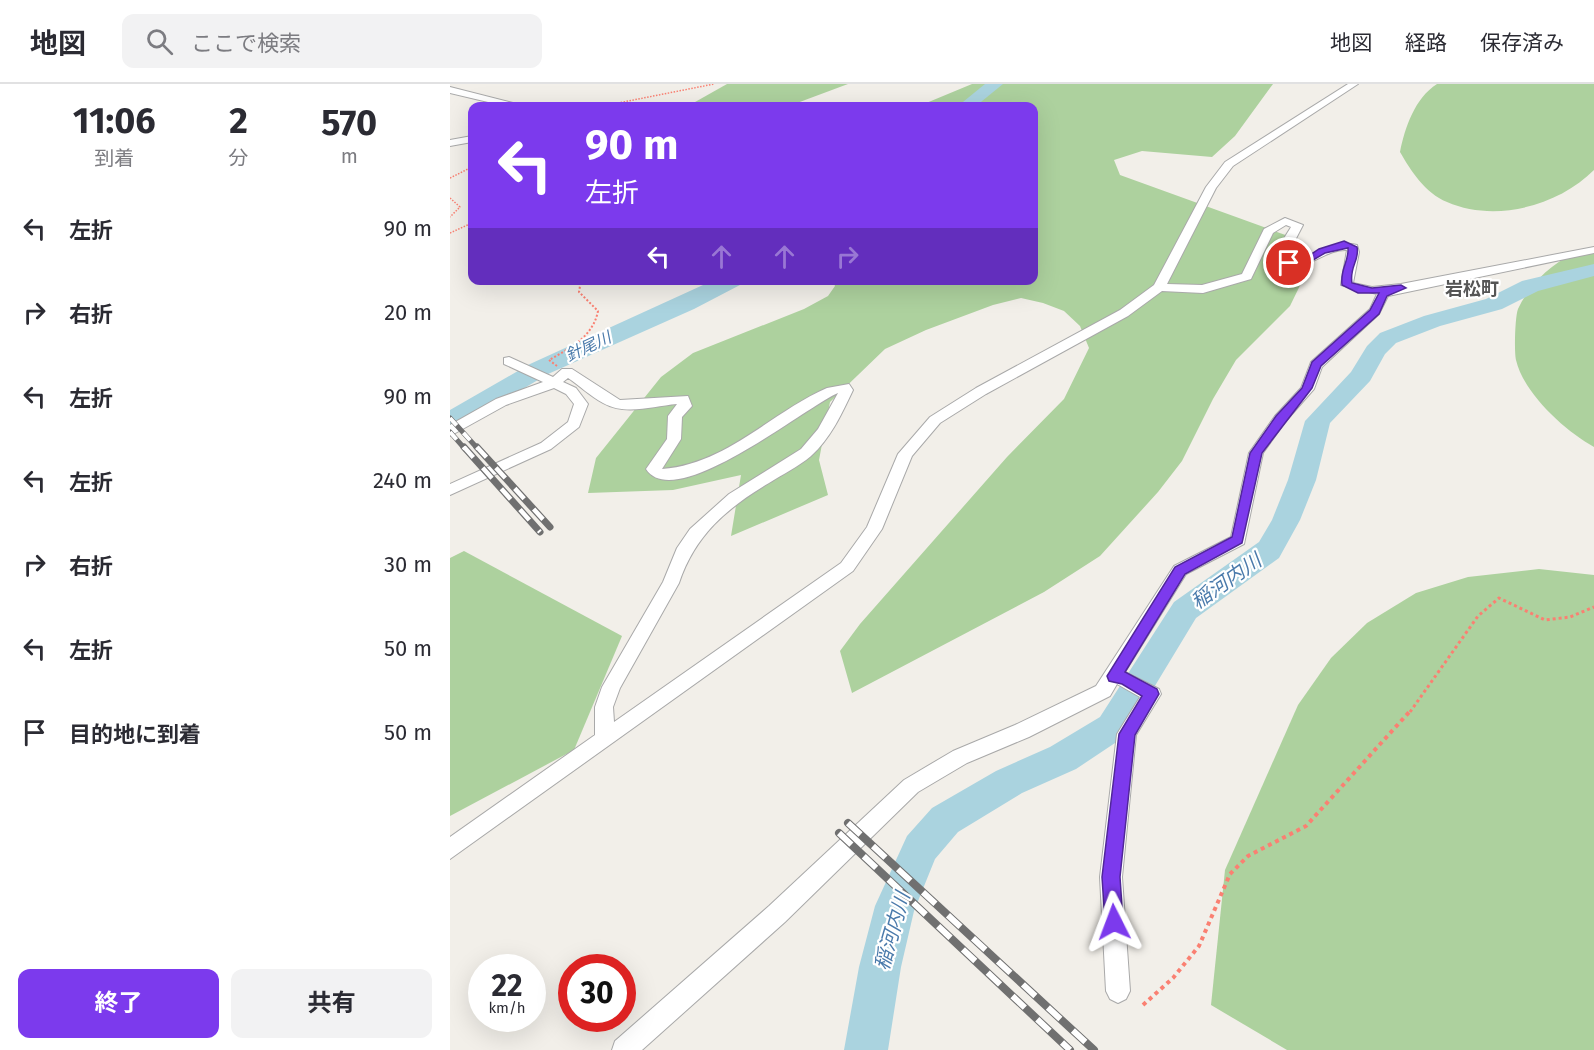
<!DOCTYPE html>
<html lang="ja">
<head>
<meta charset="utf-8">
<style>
	:root { --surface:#fff; --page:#f2f2f3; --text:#2b2b33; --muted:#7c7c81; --line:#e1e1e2; --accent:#7c3aed }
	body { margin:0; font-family:"Fira Sans","Noto Sans JP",sans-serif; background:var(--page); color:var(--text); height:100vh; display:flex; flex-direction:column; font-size:22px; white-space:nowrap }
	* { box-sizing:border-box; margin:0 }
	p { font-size:20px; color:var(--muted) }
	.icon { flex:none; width:33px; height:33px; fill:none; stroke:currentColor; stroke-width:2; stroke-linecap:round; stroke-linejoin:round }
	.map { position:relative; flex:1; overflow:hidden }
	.details { display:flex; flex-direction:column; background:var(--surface); width:450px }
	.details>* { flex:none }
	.hud { position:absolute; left:18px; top:18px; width:570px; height:183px; border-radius:12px; box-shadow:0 6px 24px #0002; background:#7c3aed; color:#fff; overflow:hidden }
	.speed { position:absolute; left:18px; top:870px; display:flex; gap:12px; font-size:30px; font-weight:700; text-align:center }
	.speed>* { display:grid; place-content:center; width:78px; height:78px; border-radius:50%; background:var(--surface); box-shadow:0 6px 24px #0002; line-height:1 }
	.speed small { font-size:15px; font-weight:400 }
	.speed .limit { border:9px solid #d22; background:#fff; color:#111 }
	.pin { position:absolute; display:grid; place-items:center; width:51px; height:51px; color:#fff; margin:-26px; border:3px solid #fff; border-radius:50%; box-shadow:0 2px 6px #0007 }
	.me { position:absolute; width:66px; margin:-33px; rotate:357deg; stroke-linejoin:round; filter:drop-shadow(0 0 4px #0008) }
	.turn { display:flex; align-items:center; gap:21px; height:126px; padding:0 18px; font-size:27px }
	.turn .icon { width:78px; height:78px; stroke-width:2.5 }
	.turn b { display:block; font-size:42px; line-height:51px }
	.lanes { display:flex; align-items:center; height:57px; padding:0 18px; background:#0003; justify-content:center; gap:30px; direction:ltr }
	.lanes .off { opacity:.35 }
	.eta { display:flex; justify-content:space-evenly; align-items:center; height:102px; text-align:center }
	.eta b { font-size:36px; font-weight:700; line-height:42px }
	.primary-button { display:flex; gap:12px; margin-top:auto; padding:12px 18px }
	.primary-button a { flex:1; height:69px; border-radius:12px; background:var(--accent); color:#fff; font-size:24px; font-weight:700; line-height:69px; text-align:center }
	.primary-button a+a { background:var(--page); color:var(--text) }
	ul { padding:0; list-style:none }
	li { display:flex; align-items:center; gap:18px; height:84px; padding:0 18px }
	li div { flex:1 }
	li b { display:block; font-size:22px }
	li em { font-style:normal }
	header { display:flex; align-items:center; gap:36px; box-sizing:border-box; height:84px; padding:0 30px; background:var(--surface); border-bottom:2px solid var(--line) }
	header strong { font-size:28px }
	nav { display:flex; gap:33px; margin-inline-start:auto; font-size:21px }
	.search { width:420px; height:54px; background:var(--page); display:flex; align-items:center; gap:15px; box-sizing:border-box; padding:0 21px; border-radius:12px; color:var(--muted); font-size:22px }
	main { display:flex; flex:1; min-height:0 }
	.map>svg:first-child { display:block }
	.forest { fill:#add19e }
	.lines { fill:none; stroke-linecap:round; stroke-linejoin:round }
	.river { fill:#aad3df; fill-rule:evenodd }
	.minor-casing { stroke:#a9a9a9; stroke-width:2 }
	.path-far3 { stroke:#fa8072; stroke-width:1.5; stroke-dasharray:1.5 1.5; stroke-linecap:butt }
	.path-far2 { stroke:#fa8072; stroke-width:2; stroke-dasharray:2 2; stroke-linecap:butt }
	.path-far1 { stroke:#fa8072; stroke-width:3; stroke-dasharray:3 3; stroke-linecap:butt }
	.path { stroke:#fa8072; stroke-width:4; stroke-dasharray:4 4; stroke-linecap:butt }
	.minor { fill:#fff; fill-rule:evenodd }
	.rail-far2-casing { stroke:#707070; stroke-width:5 }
	.rail-far1-casing { stroke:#707070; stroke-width:7 }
	.rail-casing { stroke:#707070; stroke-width:8 }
	.rail-far2 { stroke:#fff; stroke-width:4; stroke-dasharray:10; stroke-linecap:butt }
	.rail-far1 { stroke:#fff; stroke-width:4.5; stroke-dasharray:14; stroke-linecap:butt }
	.rail { stroke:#fff; stroke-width:6; stroke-dasharray:17; stroke-linecap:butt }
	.route { fill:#7c3aed; stroke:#51269a; stroke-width:1.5 }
	.labels { text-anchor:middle; stroke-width:4.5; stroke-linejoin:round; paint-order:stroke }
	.far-water-label { font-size:16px; font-style:italic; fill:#4a7aab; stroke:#fff }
	.far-quarter-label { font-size:18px; font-weight:bold; fill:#555; stroke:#fff }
	.water-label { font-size:20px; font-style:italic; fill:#4a7aab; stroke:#fff }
</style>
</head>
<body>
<header>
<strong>地図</strong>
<div class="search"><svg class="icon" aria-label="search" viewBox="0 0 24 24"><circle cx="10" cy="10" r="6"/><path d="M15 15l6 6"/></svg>ここで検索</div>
<nav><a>地図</a><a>経路</a><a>保存済み</a></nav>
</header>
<main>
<section class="details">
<div class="eta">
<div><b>11:06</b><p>到着</p></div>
<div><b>2</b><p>分</p></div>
<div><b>570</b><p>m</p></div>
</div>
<ul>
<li><svg class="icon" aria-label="left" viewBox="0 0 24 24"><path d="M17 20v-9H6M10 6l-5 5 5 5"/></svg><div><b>左折</b></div><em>90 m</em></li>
<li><svg class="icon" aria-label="right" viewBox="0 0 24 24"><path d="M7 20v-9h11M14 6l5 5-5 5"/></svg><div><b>右折</b></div><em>20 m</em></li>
<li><svg class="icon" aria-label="left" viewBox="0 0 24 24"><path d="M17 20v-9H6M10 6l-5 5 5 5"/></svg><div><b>左折</b></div><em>90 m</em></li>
<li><svg class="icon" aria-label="left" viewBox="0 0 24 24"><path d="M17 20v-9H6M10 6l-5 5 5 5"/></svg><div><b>左折</b></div><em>240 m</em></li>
<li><svg class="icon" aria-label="right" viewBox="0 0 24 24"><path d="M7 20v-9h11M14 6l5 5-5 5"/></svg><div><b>右折</b></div><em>30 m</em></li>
<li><svg class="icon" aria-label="left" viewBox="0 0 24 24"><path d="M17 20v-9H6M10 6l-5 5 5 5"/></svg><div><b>左折</b></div><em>50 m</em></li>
<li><svg class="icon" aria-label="arrive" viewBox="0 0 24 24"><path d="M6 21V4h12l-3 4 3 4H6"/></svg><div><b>目的地に到着</b></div><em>50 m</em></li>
</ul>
<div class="primary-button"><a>終了</a><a>共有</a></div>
</section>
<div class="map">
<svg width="1144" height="966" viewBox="0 0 1144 966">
	<rect width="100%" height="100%" fill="#f2efe9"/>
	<g class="forest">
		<path d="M 277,0 L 398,0 L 339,22 L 238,22 Z"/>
		<path d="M 522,0 L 823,0 L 785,52 L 762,73 L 692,67 L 664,76 L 670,91 L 841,153 L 857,165 L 860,181 L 840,222 L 786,276 L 763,315 L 732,377 L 708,408 L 650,472 L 594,508 L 402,609 L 390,567 L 410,540 L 557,373 L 614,315 L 639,264 L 630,242 L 614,227 L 593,219 L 571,214 L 543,221 L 476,246 L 435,265 L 380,318 L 369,376 L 378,411 L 281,452 L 291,391 L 223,406 L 138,409 L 146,374 L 211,293 L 243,269 L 354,225 L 378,212 L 385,202 L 383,197 L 584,196 L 584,22 L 469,22 Z"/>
		<path d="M 987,0 L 1144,0 L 1144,86 C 1108,122 1045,139 997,118 C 975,109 961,87 950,68 C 955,43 965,14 987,0 Z"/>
		<path d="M 1144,163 L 1144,363 C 1115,347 1074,310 1066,276 C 1064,268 1065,232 1068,225 C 1081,196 1112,169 1144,163 Z"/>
		<path d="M 14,467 L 172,552 L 124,666 L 0,732 L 0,474 Z"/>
		<path d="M 1089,485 L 1144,491 L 1144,966 L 837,966 L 761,921 L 775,786 L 848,621 L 881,574 L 917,539 L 966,509 L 1018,493 Z"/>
	</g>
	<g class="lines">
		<g class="river">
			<path d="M 535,0 L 553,0 L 526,22 L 508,22 Z"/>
			<path d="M 1144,180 L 1144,192 L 1088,207 L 1052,225 L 990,242 L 946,259 L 935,270 L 920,297 L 880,339 L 866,396 L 850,436 L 829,474 L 746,534 L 674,653 L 626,685 L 572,709 L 508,748 L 485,775 L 464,827 L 451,883 L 438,966 L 394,966 L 409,883 L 425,822 L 457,752 L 482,724 L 546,687 L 600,663 L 650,633 L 724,518 L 809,458 L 822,436 L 838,396 L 855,337 L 901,288 L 917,262 L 930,249 L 974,232 L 1036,215 L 1072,197 Z"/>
			<path d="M 264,196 L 293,196 L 290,201 L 244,225 L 98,290 L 9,343 L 0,345 L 0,326 L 80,280 Z"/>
		</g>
		<g class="minor-casing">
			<g id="minor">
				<path d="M 898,0 L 908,0 L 783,82 L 766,104 L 717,200 L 752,201 L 792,190 L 814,145 L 835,134 L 853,141 L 839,168 L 842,176 C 866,177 878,154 907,161 L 909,168 L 903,199 L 922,203 L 951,200 L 1144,163 L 1144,169 L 938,212 L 929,230 L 872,283 L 864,305 L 835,338 L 813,369 L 794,460 L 736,490 L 675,588 L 709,605 L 711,610 L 686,651 L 672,793 L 680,907 L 676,915 L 668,919 L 660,915 L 656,907 L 650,793 L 667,650 L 690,613 L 667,600 L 660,612 L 579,653 L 517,679 L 468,708 L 335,838 L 192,966 L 162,966 L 165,957 L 319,822 L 454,696 L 503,667 L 565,641 L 646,602 L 724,482 L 781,453 L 799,369 L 825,332 L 851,304 L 861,278 L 920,225 L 927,210 L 891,201 L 897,166 C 874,165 859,187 835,181 C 822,168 833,157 841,143 L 836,141 L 823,149 L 801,195 L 753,209 L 712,207 L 678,232 L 536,310 L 490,339 L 462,372 L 432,445 L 403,487 L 0,775 L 0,753 L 145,651 L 145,623 L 152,603 L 213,498 L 227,464 L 240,445 L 279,410 L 351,365 L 368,345 L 388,309 C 355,323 225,430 196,385 L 217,355 L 218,332 L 227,320 C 203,322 176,332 153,319 C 140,312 130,302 118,294 L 113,298 L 126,304 L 138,320 L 129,343 L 101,365 L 0,411 L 0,400 L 91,359 L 118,338 L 124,320 L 116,310 L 104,304 L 56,321 L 0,352 L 0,341 L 46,315 L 93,298 L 54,280 L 54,274 L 59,273 L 103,293 L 112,285 L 122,285 L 170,316 L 238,312 L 242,322 L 232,333 L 231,355 L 212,385 C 277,380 320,329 377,304 L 399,300 L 403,306 C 392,329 381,354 361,372 C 348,383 333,390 319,399 C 277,424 245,451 229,499 L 170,604 L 163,623 L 164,638 L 391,479 L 417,443 L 448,370 L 480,333 L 526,304 L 670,226 L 704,201 L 756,103 L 775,78 Z"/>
				<path d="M 0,3 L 67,20 L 69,22 L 55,22 L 0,9 Z"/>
				<path d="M 22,52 L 22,58 L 0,62 L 0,56 Z"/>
			</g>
		</g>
		<g class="path-far3">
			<path d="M 153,22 L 264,0"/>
			<path d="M 0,94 L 22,83"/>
			<path d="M 0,114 L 10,123 L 0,133"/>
			<path d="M 0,149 L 22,139"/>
		</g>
		<path class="path-far2" d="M 107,282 L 99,276 C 120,264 143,253 148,227 L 129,208 L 131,196"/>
		<path class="path-far1" d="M 960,628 L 1028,532 L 1049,514 L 1095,536 L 1120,533 L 1144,523"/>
		<path class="path" d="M 693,921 L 723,894 L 749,862 L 780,790 L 798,772 L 856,742 L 961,626"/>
		<use href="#minor" class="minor"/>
		<g class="rail-far2-casing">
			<g id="rail-far2">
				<path d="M 0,334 L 28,365"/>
				<path d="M 0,348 L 15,365"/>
			</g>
		</g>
		<g class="rail-far1-casing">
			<g id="rail-far1">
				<path d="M 14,363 L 90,448"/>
				<path d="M 27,363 L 100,443"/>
			</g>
		</g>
		<g class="rail-casing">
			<g id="rail">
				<path d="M 398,739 L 644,966"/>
				<path d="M 389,749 L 620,966"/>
			</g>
		</g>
		<use href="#rail-far2" class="rail-far2"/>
		<use href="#rail-far1" class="rail-far1"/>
		<use href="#rail" class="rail"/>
	</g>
	<path class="route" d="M 894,157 L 907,163 C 910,176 899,183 902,199 L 922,204 L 951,201 L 956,204 L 937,212 L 929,230 L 871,282 L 862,304 L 812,369 L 792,459 L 735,490 L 675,588 L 707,605 L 709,610 L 685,651 L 670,793 L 673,838 L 670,845 L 664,847 L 657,845 L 655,838 L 652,793 L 669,650 L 692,612 L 672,600 L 659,597 L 657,592 L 725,483 L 782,453 L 800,369 L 826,332 L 852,304 L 862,278 L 920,226 L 929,209 L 908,209 L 892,201 C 890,184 899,178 898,164 L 875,169 L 853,182 L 834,179 L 839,176 L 851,177 L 869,165 Z"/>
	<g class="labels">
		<g class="far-water-label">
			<text transform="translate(138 262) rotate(-25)" y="6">針尾川</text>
		</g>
		<g class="far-quarter-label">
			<text x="1022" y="211">岩松町</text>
		</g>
		<g class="water-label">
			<text transform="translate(776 497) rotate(-35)" y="7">稲河内川</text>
			<text transform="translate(442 847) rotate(-74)" y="7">稲河内川</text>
		</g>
	</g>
</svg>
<div class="speed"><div>22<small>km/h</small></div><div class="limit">30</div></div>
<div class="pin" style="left:839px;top:179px;background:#d93025"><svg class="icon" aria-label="arrive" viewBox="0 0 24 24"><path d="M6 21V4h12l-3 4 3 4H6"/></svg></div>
<svg class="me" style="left:664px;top:838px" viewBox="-20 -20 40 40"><path d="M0-17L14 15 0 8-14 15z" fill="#7c3aed" stroke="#fff" stroke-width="4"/></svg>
<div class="hud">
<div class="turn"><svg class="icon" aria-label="left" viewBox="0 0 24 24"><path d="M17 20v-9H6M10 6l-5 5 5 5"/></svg><div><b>90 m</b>左折</div></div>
<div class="lanes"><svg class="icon" aria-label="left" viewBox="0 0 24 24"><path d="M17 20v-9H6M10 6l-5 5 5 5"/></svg><svg class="icon off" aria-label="ahead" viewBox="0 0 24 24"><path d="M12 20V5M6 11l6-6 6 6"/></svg><svg class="icon off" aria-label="ahead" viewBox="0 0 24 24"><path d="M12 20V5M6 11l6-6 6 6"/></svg><svg class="icon off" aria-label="right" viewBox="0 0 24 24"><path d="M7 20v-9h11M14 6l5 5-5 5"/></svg></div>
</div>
</div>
</main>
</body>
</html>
